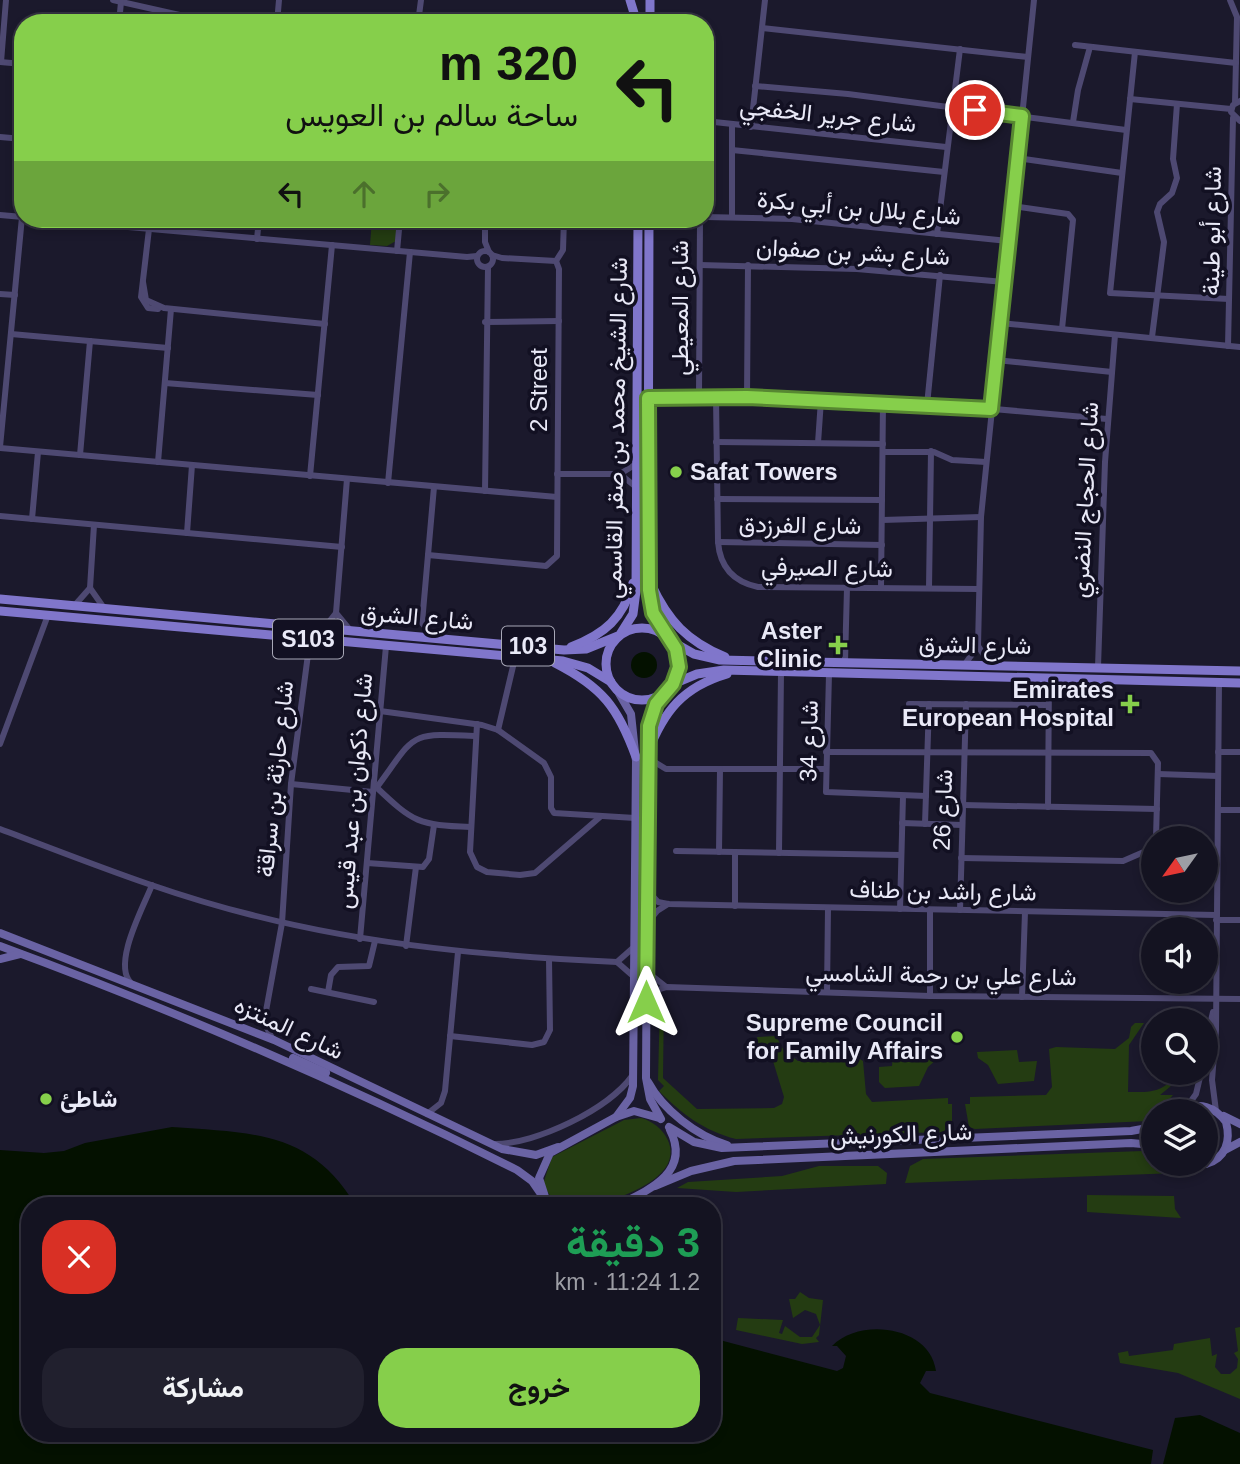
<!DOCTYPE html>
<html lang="ar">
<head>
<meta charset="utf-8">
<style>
	:root { --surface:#141321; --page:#21202e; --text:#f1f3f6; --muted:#9d9ea5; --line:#33323f; --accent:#86cf4b }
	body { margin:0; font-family:Arial,Vazirmatn,sans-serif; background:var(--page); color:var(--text); direction:rtl; height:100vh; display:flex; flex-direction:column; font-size:26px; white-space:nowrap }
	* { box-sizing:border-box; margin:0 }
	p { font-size:23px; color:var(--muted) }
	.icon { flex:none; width:38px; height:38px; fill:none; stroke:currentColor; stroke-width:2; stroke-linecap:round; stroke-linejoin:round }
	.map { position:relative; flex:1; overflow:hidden; direction:ltr }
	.panel { position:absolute; left:21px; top:1197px; width:700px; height:245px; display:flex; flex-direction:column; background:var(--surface); border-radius:28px; box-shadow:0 4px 10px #0003,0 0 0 2px var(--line); direction:rtl }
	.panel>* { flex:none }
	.banner { position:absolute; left:14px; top:14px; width:700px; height:214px; border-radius:28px; box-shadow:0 4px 10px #0003,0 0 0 2px var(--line); direction:rtl; background:#86cf4b; color:#111; overflow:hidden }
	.needle { width:46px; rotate:237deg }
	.fabs { position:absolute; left:1141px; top:826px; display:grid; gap:14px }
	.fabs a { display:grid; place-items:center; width:77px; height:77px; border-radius:50%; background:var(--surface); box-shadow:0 4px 10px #0003,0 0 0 2px var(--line); font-size:35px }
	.pin { position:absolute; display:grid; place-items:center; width:60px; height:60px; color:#fff; margin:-30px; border:4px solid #fff; border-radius:50%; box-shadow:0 2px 7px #0007 }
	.me { position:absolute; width:77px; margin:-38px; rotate:0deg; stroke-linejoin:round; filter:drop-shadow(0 0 5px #0008) }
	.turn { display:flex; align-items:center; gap:24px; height:147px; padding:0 21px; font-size:32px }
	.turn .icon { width:91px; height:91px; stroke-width:2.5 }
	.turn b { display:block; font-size:49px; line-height:60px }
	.lanes { display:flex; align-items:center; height:66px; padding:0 21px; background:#0003; justify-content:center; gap:35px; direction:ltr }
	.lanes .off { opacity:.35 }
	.round { display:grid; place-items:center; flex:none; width:74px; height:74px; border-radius:28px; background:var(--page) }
	.summary { display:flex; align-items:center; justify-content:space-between; height:119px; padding:0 21px }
	h1 { font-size:42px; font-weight:700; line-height:52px; color:#1e9e55 }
	.primary-button { display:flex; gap:14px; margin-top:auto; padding:14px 21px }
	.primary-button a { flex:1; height:80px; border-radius:28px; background:var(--accent); color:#111; font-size:28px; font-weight:700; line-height:80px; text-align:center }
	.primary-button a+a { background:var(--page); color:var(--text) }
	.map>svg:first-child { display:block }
	.green { fill:#243c12 }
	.water { fill:#041100 }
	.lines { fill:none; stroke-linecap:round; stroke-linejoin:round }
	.street { stroke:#4e4972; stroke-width:6 }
	.secondary { stroke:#6a63a4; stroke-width:8 }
	.primary { stroke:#8076cb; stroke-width:9 }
	.route-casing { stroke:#578731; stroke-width:18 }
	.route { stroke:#86cf4b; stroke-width:12 }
	.poi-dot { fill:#86cf4b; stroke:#121022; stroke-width:2.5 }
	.labels { text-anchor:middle; stroke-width:7; stroke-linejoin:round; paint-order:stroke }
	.shield { fill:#121022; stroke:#a8a8b7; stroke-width:2 }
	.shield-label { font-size:23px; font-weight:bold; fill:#e9e9f7 }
	.street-label { font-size:24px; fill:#e9e9f7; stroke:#121022 }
	.poi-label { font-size:24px; font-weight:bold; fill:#e9e9f7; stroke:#121022; text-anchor:end }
</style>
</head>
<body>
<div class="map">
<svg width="1240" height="1464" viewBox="0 0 1240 1464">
	<rect width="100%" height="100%" fill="#1b192c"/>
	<g class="green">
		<path d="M 372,219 L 398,219 L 396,241 L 387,246 L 370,245 Z"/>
		<path d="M 664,998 L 663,1078 L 697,1109 L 774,1108 L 782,1104 L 784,1097 L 773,1061 L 758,1051 L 757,1037 L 776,1036 L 784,1051 L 798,1061 L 858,1058 L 863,1061 L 866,1094 L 872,1102 L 948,1098 L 948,1104 L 952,1104 L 952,1124 L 943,1132 L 736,1139 C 704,1131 682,1114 659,1091 L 664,1086 L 658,1080 L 660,1001 Z"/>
		<path d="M 1135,1023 L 1144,1023 L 1129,1045 L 1128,1092 C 1140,1092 1153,1093 1163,1087 C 1172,1082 1176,1073 1187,1073 L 1160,1095 L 1173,1095 L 1159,1111 L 1153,1111 L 1149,1121 L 975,1129 L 969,1127 L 965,1104 L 970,1104 L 970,1097 L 1046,1095 L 1052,1087 L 1049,1049 L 1056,1047 L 1115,1049 L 1129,1038 L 1131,1027 Z"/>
		<path d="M 1017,1050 L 1019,1062 L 1037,1061 L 1034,1081 L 998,1084 L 988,1065 L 978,1058 L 977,1052 Z"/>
		<path d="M 937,1054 L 937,1059 L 928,1067 L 919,1086 L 885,1088 L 879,1082 L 879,1067 L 892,1066 L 893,1056 Z"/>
		<path d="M 641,1118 C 664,1124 682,1151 662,1172 C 642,1194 582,1214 555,1204 L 543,1184 L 552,1157 L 624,1120 Z"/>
		<path d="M 1143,1151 L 1153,1152 L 1153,1164 L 1173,1164 L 1177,1173 L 905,1183 L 910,1166 L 923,1159 Z"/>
		<path d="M 819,1166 L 878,1166 L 887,1173 L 886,1184 L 736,1192 L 677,1188 L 688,1182 L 782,1176 Z"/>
		<path d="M 1087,1195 L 1174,1196 L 1175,1209 L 1181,1218 L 1087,1212 Z"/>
		<path d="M 800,1292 L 809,1298 L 823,1300 L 819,1335 L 816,1338 L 819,1342 L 802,1344 L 736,1330 L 738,1318 L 783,1320 L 779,1333 L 782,1334 L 785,1326 L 800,1337 L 812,1337 L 820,1325 L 816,1314 L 805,1310 L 793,1318 L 789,1299 L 795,1299 Z"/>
		<path d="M 1240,1327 L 1240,1399 L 1178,1373 L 1120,1363 L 1118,1353 L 1128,1351 L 1129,1356 L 1173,1350 L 1174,1344 L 1210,1338 L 1212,1356 L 1217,1354 L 1215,1367 L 1221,1374 L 1230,1374 L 1237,1368 L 1238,1359 L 1234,1353 L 1238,1351 L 1235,1328 Z"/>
	</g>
	<g class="water">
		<circle cx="644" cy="665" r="13"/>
		<path d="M 172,1127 C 251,1133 311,1130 356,1206 L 30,1206 L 30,1433 L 712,1433 L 712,1338 L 837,1371 L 843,1368 L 846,1356 L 837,1346 L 832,1346 C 860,1317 930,1326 936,1371 L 926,1371 L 920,1383 L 930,1393 L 1153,1450 L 1151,1464 L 0,1464 L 0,1150 L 44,1153 L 64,1151 L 85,1143 Z"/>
		<path d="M 1200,1415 L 1240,1433 L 1240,1464 L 1163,1464 L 1175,1418 Z"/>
	</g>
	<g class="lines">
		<g class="street">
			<path d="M 113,0 L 215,23"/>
			<path d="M 1230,0 L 1237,17 L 1235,103"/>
			<path d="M 119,23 L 121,2"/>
			<path d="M 277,23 L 279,0"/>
			<path d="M 418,23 L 421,0"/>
			<path d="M 762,28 L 1028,57"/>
			<path d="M 1075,45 L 1236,63"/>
			<path d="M 1135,52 L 1110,293 L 1229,299"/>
			<path d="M 0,62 L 23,64"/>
			<path d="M 1,62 L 6,0"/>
			<path d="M 755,86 L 848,94 L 1126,130"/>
			<path d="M 1130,99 L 1231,109"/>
			<path d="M 1240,101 L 1233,105 L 1231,112 L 1240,121"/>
			<path d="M 705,121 L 946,147"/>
			<path d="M 1073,122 L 1078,90 L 1090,47"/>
			<path d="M 751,127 L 765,0"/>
			<path d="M 0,137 L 23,139"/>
			<path d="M 732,150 L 944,172"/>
			<path d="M 1017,158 L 1122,173"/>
			<path d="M 1012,206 L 1068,214 L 1073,220 L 1062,329"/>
			<path d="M 0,215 L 23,217"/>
			<path d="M 705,217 L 792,219 L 1008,241"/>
			<path d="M 732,217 L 732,125"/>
			<path d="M 37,219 L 467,257 L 477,256"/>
			<path d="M 485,219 L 485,242 L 489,252"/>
			<path d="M 149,229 L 141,297 L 148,308 L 158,309"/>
			<path d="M 178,231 L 179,219"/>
			<path d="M 937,234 L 960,49"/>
			<path d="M 257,239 L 259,219"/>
			<circle cx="485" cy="259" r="8"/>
			<path d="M 397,251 L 400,219"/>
			<path d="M 492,255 L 502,258 L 556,261"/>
			<path d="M 556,261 L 563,250 L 564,219"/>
			<path d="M 700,265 L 857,269 L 1004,282"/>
			<path d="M 143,282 L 146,300 L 164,308 L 325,324"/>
			<path d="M 0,294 L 15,295"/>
			<path d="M 485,322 L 559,321"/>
			<path d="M 1000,323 L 1240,347"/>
			<path d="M 11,334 L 168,348"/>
			<path d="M 1152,337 L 1164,242 L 1157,212 L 1160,204 L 1172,193 L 1177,178 L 1173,159 L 1177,104"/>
			<path d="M 1228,346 L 1233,118"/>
			<path d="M 996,360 L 1112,372"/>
			<path d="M 165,383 L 318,395"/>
			<path d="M 699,397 L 700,219"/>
			<path d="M 716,397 L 718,542 C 720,567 734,582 758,587 L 979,589"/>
			<path d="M 747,397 L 748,265"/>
			<path d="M 648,398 L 747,397 L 960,406 L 1107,419"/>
			<path d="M 927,405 L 940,275"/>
			<path d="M 716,442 L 883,444"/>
			<path d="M 818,443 L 821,400"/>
			<path d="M 0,447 L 22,217"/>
			<path d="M 0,448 L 557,497"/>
			<path d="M 883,452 L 934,452 L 952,460 L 986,462"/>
			<path d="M 80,455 L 90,341"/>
			<path d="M 158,462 L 171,309"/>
			<path d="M 557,474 L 620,474 L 636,464"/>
			<path d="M 620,474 L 636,487"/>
			<path d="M 310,476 L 332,245"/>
			<path d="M 388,483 L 410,252"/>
			<path d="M 485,491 L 488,267"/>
			<path d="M 717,499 L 882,500"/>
			<path d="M 0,516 L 342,547"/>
			<path d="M 32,519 L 38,452"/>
			<path d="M 882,520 L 981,517"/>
			<path d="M 94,525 L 90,588 L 104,608"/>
			<path d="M 187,533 L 192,465"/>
			<path d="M 718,542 L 882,545"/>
			<path d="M 428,555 L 546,566 L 557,556 L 559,269 L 556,261"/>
			<path d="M 881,588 L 883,403"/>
			<path d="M 929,588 L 931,451"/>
			<path d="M 75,605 L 90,588"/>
			<path d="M 336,613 L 350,630"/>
			<path d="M 324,628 L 336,613 L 347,479"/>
			<path d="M 434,637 L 422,623 L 434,487"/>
			<path d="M 845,662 L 847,588"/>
			<path d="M 965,664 L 978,646"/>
			<path d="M 990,664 L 978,646 L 981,517 L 1034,0"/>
			<path d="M 1098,667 L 1105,462 L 1115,335"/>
			<path d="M 829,674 L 826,792 L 926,796"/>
			<path d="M 909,704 L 1048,705"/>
			<path d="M 380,711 L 482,725 L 498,730 L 544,763 L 551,777 L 551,808 L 554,813 L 635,818"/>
			<path d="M 477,724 L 470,852 L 477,867 L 487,872 L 520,875 L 535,873 L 600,817"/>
			<path d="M 498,730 L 515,658"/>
			<path d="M 0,744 L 48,615"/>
			<path d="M 826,752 L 1151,753 L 1158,763 L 1156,838"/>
			<path d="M 1218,752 L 1240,752"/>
			<path d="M 648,758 L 666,769 L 826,769"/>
			<path d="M 1158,774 L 1218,776"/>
			<path d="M 291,784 L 373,792"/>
			<path d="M 375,786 C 414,823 418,825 471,827"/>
			<path d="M 377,787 C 417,733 407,733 476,736"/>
			<path d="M 963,805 L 1157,809"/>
			<path d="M 1048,807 L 1049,679"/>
			<path d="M 1218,810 L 1240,810"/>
			<path d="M 902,823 L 962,825"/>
			<path d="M 925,824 L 929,704"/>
			<path d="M 0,829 C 83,860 166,894 252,915 C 373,946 493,956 617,962 L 633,976"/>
			<path d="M 1206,848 L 1217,848"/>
			<path d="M 676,851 L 901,855"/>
			<path d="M 719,852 L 720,769"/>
			<path d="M 735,852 L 735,906"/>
			<path d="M 779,853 L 781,672"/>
			<path d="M 961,858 L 1123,861 L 1153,848"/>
			<path d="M 367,863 L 423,867 L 429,859 L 434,825"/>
			<path d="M 647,890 L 658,902 L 668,904 L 1216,915"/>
			<path d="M 900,909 L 903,796"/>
			<path d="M 930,910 L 930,996"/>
			<path d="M 960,910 L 966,704"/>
			<path d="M 1216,920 L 1240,920"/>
			<path d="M 648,922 L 657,911 L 668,904"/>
			<path d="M 360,939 L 386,646"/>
			<path d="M 406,946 L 416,867"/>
			<path d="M 617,962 L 634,947"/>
			<path d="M 646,971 L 665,986"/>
			<path d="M 131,983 C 112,964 143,908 152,885"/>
			<path d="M 311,989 L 374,1002"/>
			<path d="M 328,992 L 331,975 L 338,967 L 369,966 L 375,941"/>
			<path d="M 827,992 L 828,908"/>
			<path d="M 1022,997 L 1025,912"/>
			<path d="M 646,1002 L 657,990 L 667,987 L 930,996 L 1240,999"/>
			<path d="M 450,1036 L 532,1045 L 544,1042 L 550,1030 L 549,959"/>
			<path d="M 272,1038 L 264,1022 L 282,923 L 291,784 L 310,639"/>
			<path d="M 1206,1042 L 1213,1012"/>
			<path d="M 1186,1108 L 1196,1094 L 1201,1073"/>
			<path d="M 1216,1111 L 1212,1080 L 1216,1030 L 1219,683"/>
			<path d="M 427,1114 L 441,1103 L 445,1091 L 458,952"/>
			<path d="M 495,1144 C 536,1144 609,1109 632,1076"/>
		</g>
		<g class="secondary">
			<path d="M 0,933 L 274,1040 L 502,1149 L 536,1155 L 558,1147"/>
			<path d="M 0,946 C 177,1011 349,1086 517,1170 L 532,1181 L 543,1197"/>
			<path d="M 0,959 L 20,954"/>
			<path d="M 293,1058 L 326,1073"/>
			<path d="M 648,1082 C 663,1110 697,1136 727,1145"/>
			<path d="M 1182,1111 C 1199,1101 1215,1107 1226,1122 C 1231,1141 1226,1158 1206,1164"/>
			<path d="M 1224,1116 L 1240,1124"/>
			<path d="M 616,1117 L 630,1098 L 633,1086 L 636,761 L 631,714 L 617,690"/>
			<path d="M 661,1119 L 650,1099 L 646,1078 L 648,738 L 652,715 L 662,694"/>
			<path d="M 669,1127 L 694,1142 L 722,1148 L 1131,1131 L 1153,1127"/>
			<path d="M 1225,1150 L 1240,1142"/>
			<path d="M 1193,1164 L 1205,1164"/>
			<path d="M 655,1186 L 691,1171 L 734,1161 L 1131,1143 L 1153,1145"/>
			<path d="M 548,1206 L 539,1178 L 550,1153 L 616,1117 L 634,1111 L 659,1118"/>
			<path d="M 616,1206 C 647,1191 692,1173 670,1130"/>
		</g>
		<g class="primary">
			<path d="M 630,0 L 637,23"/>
			<path d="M 650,23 L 650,0"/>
			<path d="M 649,219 L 648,576 L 653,613 L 664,634"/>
			<path d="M 651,584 C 668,621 687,641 725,657"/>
			<path d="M 0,599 L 564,650 L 586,649 L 618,636"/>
			<path d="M 0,611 L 563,661 L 588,668 L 611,682"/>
			<circle cx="642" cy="664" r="36"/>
			<path d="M 621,633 L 633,614 L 636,591 L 638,219"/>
			<path d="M 671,641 L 694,654 L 720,660 L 1240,671"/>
			<path d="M 571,647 C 605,634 623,618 633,583"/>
			<path d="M 555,663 C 602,687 618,707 636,757"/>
			<path d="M 673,684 L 697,674 L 724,670 L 1240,683"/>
			<path d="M 648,752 C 664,711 683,687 727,674"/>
		</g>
	</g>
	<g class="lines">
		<g class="route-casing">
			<path id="route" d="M 646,1002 L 649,726 L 656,704 L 673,684 L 679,667 L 676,649 L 653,613 L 649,590 L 648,398 L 747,397 L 991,409 L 1022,116 L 975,110"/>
		</g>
		<use href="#route" class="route"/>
	</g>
	<g class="poi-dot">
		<circle cx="676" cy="472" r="7"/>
		<path d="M834.5 634.5h7v7h7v7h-7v7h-7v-7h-7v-7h7z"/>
		<path d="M1126.5 693.5h7v7h7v7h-7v7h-7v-7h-7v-7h7z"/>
		<circle cx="957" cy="1037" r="7"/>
		<circle cx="46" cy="1099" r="7"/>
	</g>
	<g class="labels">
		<g class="shield">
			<rect x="273" y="619.5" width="70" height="39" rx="5"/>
			<rect x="502" y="626.5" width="52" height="39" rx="5"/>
		</g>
		<g class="shield-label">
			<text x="308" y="647">S103</text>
			<text x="528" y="654">103</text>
		</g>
		<g class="street-label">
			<text transform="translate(828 115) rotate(6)" y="8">شارع جرير الخفجي</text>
			<text transform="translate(859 208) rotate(5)" y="8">شارع بلال بن أبي بكرة</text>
			<text transform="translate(1212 231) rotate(-89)" y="8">شارع أبو طينة</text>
			<text transform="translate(853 252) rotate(3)" y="8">شارع بشر بن صفوان</text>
			<text transform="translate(680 308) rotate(-90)" y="8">شارع المعيطي</text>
			<text transform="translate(539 390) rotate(-90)" y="8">2 Street</text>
			<text transform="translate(616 428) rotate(-89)" y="8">شارع الشيخ محمد بن صقر القاسمي</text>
			<text transform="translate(1085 500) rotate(-87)" y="8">شارع الحجاج النضري</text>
			<text transform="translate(800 525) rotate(1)" y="8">شارع الفرزدق</text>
			<text transform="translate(827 568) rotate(1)" y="8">شارع الصيرفي</text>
			<text transform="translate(417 617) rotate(5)" y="8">شارع الشرق</text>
			<text transform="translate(975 645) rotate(1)" y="8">شارع الشرق</text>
			<text transform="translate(809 741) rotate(-89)" y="8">شارع 34</text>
			<text transform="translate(275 779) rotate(-84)" y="8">شارع حارثة بن سراقة</text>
			<text transform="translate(354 791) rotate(-85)" y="8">شارع ذكوان بن عبد قيس</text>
			<text transform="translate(943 810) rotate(-88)" y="8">شارع 26</text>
			<text transform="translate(943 891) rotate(1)" y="8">شارع راشد بن طناف</text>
			<text transform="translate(941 975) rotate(1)" y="8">شارع علي بن رحمة الشامسي</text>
			<text transform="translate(289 1028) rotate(25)" y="8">شارع المنتزه</text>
			<text transform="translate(901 1134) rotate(-2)" y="8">شارع الكورنيش</text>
		</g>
		<g class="poi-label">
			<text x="690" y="480" text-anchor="start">Safat Towers</text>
			<text x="822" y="639">Aster<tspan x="822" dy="28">Clinic</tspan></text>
			<text x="1114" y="698">Emirates<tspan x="1114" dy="28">European Hospital</tspan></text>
			<text x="943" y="1031">Supreme Council<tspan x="943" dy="28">for Family Affairs</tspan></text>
			<text x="60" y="1107" text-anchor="start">شاطئ</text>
		</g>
	</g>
</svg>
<div class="fabs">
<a><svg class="needle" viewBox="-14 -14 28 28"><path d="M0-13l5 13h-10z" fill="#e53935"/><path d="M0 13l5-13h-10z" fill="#9d9ea5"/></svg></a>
<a><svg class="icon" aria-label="sound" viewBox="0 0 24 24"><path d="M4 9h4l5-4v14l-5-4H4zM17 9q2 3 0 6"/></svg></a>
<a><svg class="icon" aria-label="search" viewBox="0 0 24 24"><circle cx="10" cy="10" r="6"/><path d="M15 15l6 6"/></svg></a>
<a><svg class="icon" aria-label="layers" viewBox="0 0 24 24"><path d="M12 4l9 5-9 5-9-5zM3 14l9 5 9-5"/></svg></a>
</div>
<div class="pin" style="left:975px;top:110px;background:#d93025"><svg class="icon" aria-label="arrive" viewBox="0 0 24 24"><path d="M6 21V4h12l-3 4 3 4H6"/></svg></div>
<svg class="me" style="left:646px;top:1002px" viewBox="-20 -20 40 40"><path d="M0-17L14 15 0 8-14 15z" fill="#86cf4b" stroke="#fff" stroke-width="4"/></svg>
<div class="banner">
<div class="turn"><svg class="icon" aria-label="left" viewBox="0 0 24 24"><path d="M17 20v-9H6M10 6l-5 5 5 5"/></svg><div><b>320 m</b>ساحة سالم بن العويس</div></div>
<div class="lanes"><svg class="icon" aria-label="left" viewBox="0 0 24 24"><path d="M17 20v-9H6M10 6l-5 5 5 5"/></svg><svg class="icon off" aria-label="ahead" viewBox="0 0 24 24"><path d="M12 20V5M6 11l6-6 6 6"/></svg><svg class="icon off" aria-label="right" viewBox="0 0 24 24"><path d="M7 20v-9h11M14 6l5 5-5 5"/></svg></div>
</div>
<section class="panel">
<div class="summary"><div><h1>3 دقيقة</h1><p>1.2 km · 11:24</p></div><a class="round" style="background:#d93025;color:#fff"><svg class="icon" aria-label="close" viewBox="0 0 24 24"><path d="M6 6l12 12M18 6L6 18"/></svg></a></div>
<div class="primary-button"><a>خروج</a><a>مشاركة</a></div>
</section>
</div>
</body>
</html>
